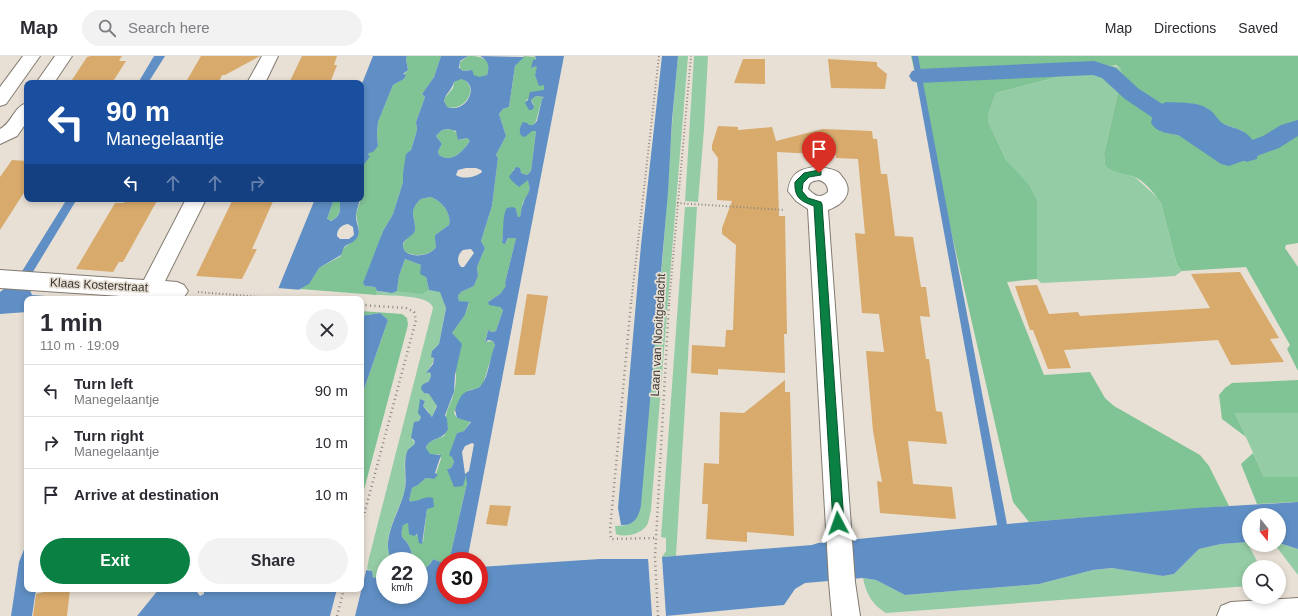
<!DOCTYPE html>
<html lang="en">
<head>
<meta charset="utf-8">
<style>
	:root { --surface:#fff; --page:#f2f2f3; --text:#2b2b33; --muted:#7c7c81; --line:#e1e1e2; --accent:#0b8043 }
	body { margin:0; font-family:Helvetica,sans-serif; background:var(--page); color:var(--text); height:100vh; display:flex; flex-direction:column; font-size:15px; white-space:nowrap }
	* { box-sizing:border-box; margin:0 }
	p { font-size:13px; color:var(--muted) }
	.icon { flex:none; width:22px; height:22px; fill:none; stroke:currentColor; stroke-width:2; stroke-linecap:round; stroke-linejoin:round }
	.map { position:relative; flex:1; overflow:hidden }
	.details { position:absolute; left:24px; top:240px; width:340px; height:296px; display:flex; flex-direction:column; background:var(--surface); border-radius:8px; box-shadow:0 2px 6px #0003 }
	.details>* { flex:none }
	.guide { position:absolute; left:24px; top:24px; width:340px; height:122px; border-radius:8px; box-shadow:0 2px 6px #0003; background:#1a4fa0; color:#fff; overflow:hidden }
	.needle { width:26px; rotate:162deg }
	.controls { position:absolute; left:1242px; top:452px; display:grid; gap:8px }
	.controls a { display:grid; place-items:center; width:44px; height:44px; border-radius:50%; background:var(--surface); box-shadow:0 2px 6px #0003; font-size:20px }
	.speed { position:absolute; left:376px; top:496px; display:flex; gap:8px; font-size:20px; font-weight:700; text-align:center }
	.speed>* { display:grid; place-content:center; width:52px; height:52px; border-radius:50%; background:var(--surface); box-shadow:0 2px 6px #0003; line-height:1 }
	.speed small { font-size:10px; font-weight:400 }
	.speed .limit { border:6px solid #d22; background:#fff; color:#111 }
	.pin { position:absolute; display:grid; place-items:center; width:34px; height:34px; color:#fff; margin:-41px -17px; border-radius:50% 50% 50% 0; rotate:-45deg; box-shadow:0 0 4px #0007 }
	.pin .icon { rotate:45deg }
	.me { position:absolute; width:44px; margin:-22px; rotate:356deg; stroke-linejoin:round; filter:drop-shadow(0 0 3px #0008) }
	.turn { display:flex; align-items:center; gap:14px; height:84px; padding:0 16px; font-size:18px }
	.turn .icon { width:52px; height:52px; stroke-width:2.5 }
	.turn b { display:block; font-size:28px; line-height:34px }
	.lanes { display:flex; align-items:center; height:38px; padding:0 16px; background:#0003; justify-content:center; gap:20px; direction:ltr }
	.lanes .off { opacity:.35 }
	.round { display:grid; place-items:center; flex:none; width:42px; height:42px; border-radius:21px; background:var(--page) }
	.summary { display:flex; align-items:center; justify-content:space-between; height:68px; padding:0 16px }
	h1 { font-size:24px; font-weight:600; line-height:30px }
	.button { display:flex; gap:8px; margin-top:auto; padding:8px 16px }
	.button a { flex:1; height:46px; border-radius:24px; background:var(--accent); color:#fff; font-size:16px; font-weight:600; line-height:46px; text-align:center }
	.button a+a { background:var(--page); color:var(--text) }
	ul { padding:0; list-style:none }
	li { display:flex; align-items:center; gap:12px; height:52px; padding:0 16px; border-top:1px solid var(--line) }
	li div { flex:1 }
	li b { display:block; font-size:15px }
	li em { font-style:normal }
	header { display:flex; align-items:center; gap:24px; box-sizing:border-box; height:56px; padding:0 20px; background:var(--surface); border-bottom:1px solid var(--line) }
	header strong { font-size:19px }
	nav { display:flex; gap:22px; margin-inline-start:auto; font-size:14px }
	.search { width:280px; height:36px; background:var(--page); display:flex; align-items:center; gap:10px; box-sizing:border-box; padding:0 14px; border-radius:22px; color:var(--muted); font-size:15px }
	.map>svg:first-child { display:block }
	.green { fill:#94cca5 }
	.forest { fill:#80c496; fill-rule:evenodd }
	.water { fill:#608fc5; fill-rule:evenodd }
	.pier { fill:#e8e0d5 }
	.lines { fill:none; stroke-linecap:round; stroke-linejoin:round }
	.stream { fill:#608fc5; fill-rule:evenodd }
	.canal { fill:#608fc5; fill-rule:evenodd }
	.building { fill:#d8aa6c }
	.street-casing { stroke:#827a70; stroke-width:2 }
	.secondary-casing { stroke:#827a70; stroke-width:2 }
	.path-far1 { stroke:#8c867f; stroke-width:2; stroke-dasharray:1 2.5; stroke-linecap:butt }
	.path { stroke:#8c867f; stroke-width:2.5; stroke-dasharray:1 3.5; stroke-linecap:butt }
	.street { fill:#fff; fill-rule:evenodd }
	.secondary { fill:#fff; fill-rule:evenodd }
	.route { fill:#0b8043; stroke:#07532c }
	.labels { text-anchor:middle; stroke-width:3.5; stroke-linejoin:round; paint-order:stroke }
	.street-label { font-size:12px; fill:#383430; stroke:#e8e0d5 }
</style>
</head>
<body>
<header>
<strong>Map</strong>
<div class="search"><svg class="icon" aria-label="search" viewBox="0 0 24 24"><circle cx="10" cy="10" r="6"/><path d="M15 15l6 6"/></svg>Search here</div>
<nav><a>Map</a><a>Directions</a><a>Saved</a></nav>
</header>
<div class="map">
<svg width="1298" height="560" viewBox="0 0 1298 560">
	<rect width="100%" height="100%" fill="#e8e0d5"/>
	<g class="green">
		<path d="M 678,0 L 688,0 L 651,454 C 650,458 649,463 648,467 C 643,478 626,482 616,478 L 615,470 L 627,469 C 637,399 649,330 657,259 C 667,173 669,86 678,0 Z"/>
		<path d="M 694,0 L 708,0 L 704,73 L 698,146 L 685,145 Z"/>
		<path d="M 1112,9 L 1120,12 L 1122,18 L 1104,98 L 1105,109 L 1136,122 L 1159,143 L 1161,147 L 1177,209 L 1182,215 L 1175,220 L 1143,222 L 1041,227 L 1037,223 L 1037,145 L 1006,104 L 988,65 L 988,59 L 996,37 L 1100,10 Z"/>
		<path d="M 685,151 L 697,151 L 676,500 L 662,501 L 666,495 L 666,482 L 661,481 Z"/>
		<path d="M 429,234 L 440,235 L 446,251 L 439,288 L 432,295 C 436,307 432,307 427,316 L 430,316 L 431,320 L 429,325 L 426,326 L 426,338 L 429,338 L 437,349 L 432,361 L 429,358 L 429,356 L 423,350 L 425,345 L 420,343 L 421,361 L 411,382 L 415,387 C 412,392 407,397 405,403 C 404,410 406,425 405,434 C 400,455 379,483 392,505 L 385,505 L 385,519 L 373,522 L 371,515 L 367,513 L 369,502 L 433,252 C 430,238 389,240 376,239 L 377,235 C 387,237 388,237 397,235 C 410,233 416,241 429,234 Z"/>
		<path d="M 1235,357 L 1298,357 L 1298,421 L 1264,421 Z"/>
		<path d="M 1247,486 L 1260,511 L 1249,511 L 1249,530 L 886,557 C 872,549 866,537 863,522 L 876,524 L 905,539 L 1039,528 L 1093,514 L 1113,512 L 1163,520 L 1174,518 L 1199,493 L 1221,488 Z"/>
		<path d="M 1279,487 L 1298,493 L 1298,519 L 1275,489 L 1279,489 Z"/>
	</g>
	<g class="forest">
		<path d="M 407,0 L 441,0 L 434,21 L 422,38 L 425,41 L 416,66 L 417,74 L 411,94 L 407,101 L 403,117 L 403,126 L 393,158 L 383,175 L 364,227 L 365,230 L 375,231 L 377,235 L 376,239 L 300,233 L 313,221 L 319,212 L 341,200 C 341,190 348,191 352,185 C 355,182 357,177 359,174 L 356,158 L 361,143 L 363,110 L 369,97 L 378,90 L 377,78 L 378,66 L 393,29 L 404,23 L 406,19 L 403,19 L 408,14 L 406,3 Z"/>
		<path d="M 468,0 C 480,0 494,2 487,19 L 483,21 L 476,21 L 470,14 L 463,15 L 460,13 L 460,6 Z"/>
		<path d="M 524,0 L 536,1 L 532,12 L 538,9 L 535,19 L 544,29 L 544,35 L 526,44 L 534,49 L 531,44 L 536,40 L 544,41 L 542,43 L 536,65 L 533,69 L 528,69 L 527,67 L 532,75 L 536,75 L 531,115 L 527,119 L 521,117 L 520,115 L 514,113 L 513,115 L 529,125 L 529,137 L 523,146 L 520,161 L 518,161 L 516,153 L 504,164 L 504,174 L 502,186 L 506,187 L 508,182 L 516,182 L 505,227 L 507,230 L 500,238 L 488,246 L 502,252 L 503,254 L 496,275 L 492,276 L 488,274 L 485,286 L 493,285 L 495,289 L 483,328 L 476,333 L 469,334 L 456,351 L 454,357 L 457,362 L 471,365 L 464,375 L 457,377 L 452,401 L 454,406 L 451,412 L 447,413 L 465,422 L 467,420 L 467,427 L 449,505 L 445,505 L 445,508 L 433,503 C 430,509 426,514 419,513 L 419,505 L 413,505 C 412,501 412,496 410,492 C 405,480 399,486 403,468 L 408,467 L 409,471 L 423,486 L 427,452 L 421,443 L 416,446 L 409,445 L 412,432 L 418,429 L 426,422 L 434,423 L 441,403 L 439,398 L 433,399 L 428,397 L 426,392 L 429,386 L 444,380 L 448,371 C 442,356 451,351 454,336 C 459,318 453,295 452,277 L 465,259 L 469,247 L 459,245 L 458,240 L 461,236 L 474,230 L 478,220 L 477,211 L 485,192 L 481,185 L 492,150 L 498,102 L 496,99 L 506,80 L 499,58 L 503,53 L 509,51 L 515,10 Z"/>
		<path d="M 911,0 L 1298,0 L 1298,187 L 1286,189 L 1285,192 L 1298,211 L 1298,315 L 1287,293 L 1290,289 L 1246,211 L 1182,215 L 1177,209 L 1161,147 C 1156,139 1146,127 1137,122 C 1127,117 1113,118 1105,109 L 1104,98 L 1122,18 L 1120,12 L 1116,9 L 1100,10 L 996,37 L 988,59 L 988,65 L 1006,104 L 1029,129 L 1037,145 L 1037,223 L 1007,226 L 1044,319 L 1090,316 L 1105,342 L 1114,350 L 1200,399 L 1209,410 L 1229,450 L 1029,466 L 1013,446 ZM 1187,47 L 1207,52 L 1221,67 L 1242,75 L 1252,84 L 1246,106 L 1185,81 L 1160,75 Z"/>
		<path d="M 463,23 C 481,34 462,58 445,50 L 444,43 L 453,32 L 454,26 L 459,23 Z"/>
		<path d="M 451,73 L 457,77 L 458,83 L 460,84 L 467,82 L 470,85 C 463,95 452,108 439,99 L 438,95 L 442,88 L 436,80 L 442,74 Z"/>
		<path d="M 430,141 C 441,144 452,157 449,169 L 435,179 L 436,191 C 428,204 397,200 404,187 C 406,182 411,179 415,175 C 416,161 407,156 421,143 Z"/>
		<path d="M 334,143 L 341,143 L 340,145 C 341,154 339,163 329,165 L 327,163 Z"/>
		<path d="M 405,203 L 421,209 L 426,221 L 429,234 L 422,238 L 397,235 L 399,220 Z"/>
		<path d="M 361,255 L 402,258 L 407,262 L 408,269 L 361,445 L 361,342 L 388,264 L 380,257 L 361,260 Z"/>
		<path d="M 1298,324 L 1298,357 L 1235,357 L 1246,381 L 1222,363 L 1219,339 L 1225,332 L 1232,327 Z"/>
		<path d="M 1253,397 L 1264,421 L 1298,421 L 1298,446 L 1257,448 L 1241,408 Z"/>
	</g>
	<g class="water">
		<path d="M 154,0 L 165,0 L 148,27 L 138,27 Z"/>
		<path d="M 373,0 L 407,0 L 406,3 L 408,14 L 403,18 L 406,19 L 404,23 L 393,29 L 378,66 L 377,78 L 378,90 L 373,96 L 369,97 L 368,99 L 370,100 L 363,110 L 363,125 L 361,140 L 361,30 Z"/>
		<path d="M 441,0 L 468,0 L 460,5 L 459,12 L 463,15 L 472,14 L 474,19 L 479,21 L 487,19 C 490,10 488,4 480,0 L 524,1 L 515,10 L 509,51 L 503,53 L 499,58 L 506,80 L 496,99 L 498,102 L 492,150 L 481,185 L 485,192 L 477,211 L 478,220 L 474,230 L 461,236 L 458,240 L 459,245 L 469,246 L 465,259 L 452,277 L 462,288 L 455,319 L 454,336 L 445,359 L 447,363 L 448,373 C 442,386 430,380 426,392 L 430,398 L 441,399 L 435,417 L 438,419 L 434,423 L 426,422 L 418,429 L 412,432 L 409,445 C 418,447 424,439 433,442 L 434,451 L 427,453 L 422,488 L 419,487 L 417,478 L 414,480 L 409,478 L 408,467 L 403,469 C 399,486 405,480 410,492 C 412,496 412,501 413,505 L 392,505 C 379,483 401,455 405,433 C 407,421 403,407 407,396 C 408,392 413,391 415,387 L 414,384 L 411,382 L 414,366 L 419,365 L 421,361 L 418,357 L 420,343 L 425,345 L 423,350 L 432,361 L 437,350 L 429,338 L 424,337 L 421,333 L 422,329 L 429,325 L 431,320 L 430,316 L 426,317 L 433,308 L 434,302 L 431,301 L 432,295 L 439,288 L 446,252 L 440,236 L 429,234 L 426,221 L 420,218 L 421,209 L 405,203 L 399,220 L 397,235 L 392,237 L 377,235 L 375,231 L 365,230 L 363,227 L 383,175 L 393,158 L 403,126 L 403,117 L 406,98 L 411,94 L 417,74 L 416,66 L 425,41 L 422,38 L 434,21 ZM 461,23 C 481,28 467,58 447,51 L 444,45 C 445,38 452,34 454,26 ZM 449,73 L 456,75 L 458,84 L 467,82 L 470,85 C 463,95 452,108 439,99 L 438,95 L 442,88 L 436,80 L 442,74 ZM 466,112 L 476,112 L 481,114 L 482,116 C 476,121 463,124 456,119 L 458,114 ZM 430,141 C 441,144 452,157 449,169 L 435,179 L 435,183 L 436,191 C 430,202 402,203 403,189 C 403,183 412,181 415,175 C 416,161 407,156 421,143 ZM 471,193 L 474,197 L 464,211 L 461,211 C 456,205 458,198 463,194 Z"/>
		<path d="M 534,0 L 564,0 L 467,505 L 449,505 L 467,427 L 466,420 L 463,430 L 454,431 L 447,413 L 451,412 L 454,406 L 452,401 L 449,399 L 457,377 L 464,375 L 471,366 L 457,362 L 455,354 C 456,350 461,339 463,338 C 469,332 478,335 482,328 C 489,319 490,300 495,289 L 493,285 L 488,284 L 485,287 L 488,274 L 492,276 L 496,275 L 503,254 L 500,251 L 489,249 L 488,246 L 500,238 L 506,230 L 505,227 L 516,182 L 508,182 L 505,188 L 502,187 C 504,178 502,158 507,152 L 513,151 L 516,153 L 518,161 L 520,161 C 521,157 521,152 523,148 C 526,137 532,139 528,124 L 519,131 L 512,125 L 509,121 L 516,111 L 520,112 L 521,117 L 527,119 L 531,115 L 536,75 L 532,75 L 525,81 L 522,80 C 518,77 520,70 523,66 L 527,67 L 529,69 L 533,69 L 537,65 L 542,43 L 544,41 L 536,40 L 531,44 L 534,51 L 532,54 L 529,54 L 525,47 L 528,44 L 530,36 L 544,34 L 544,29 L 539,30 L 535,19 L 537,10 L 531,12 L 533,4 L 536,3 L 536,1 ZM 472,387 L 474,388 L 469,415 L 465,418 L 462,396 L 465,390 Z"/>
		<path d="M 662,0 L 678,0 L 672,64 L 668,136 L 641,449 C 639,461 634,470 621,469 L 618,452 L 641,189 Z"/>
		<path d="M 1166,46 C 1180,47 1200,45 1211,55 C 1216,59 1218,65 1224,68 C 1230,71 1236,72 1242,75 C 1253,80 1258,92 1257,103 L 1246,106 C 1226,97 1206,87 1185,81 C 1174,77 1158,79 1151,67 C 1153,57 1155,50 1166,46 Z"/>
		<path d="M 67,143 L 77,143 L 22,234 L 30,234 L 32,239 L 85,243 L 27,243 L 27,256 L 0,258 L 0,236 L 4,233 L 11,233 Z"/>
		<path d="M 315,143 L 334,143 L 327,163 L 331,165 C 341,160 340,155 340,145 L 341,143 L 360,143 C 359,148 357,153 356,158 C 355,169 364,176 354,185 C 351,188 347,188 344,191 L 341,199 L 319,212 L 309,228 L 300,233 L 294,243 L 274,243 ZM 348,168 L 353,171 L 354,179 L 349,183 L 340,183 L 337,180 C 337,173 341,169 348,168 Z"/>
		<path d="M 380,257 L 388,264 L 361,342 L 361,294 L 364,286 L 361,284 L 361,260 Z"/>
		<path d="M 1298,446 L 1298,493 L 1279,487 L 1279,459 L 1249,459 L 1249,486 L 1221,488 L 1199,493 L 1174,518 L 1163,520 L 1112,512 L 1093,514 L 1039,528 L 905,539 L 876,524 L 863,522 L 805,527 L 795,533 L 784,549 L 666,560 L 137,560 L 159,533 L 197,533 L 197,536 L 200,540 L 204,538 L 204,533 L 361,533 L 361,513 L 372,515 L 373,522 L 385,519 L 385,539 L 419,539 L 419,513 C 426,514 430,509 433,503 L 445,508 L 445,539 L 479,539 L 479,511 L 600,503 L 662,503 L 662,501 L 812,489 L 818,487 L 1029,466 L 1196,452 Z"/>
		<path d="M 27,486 L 27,533 L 36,533 L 32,560 L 11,560 L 19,506 Z"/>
	</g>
	<g class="pier">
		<path d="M 277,232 L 303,234 L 297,243 L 272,243 Z"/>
		<path d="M 662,501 L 666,560 L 652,560 L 648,502 Z"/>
		<path d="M 361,511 L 367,511 L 355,560 L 330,560 L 337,533 L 361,533 Z"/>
	</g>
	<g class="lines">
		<path class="stream" d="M 912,0 L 918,0 L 1009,479 L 1007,482 L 1004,484 L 1001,482 L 999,479 Z"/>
		<path class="canal" d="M 1094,5 L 1116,12 L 1139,33 L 1231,92 L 1263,80 L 1281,69 L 1298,64 L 1298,80 L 1279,92 L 1229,110 L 1221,108 L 1125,43 L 1102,22 L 1093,19 L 919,27 L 912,25 L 909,20 L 912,15 L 919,13 Z"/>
	</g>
	<g class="building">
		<path d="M 91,0 L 122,0 L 119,5 L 126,5 L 112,27 L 70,27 L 87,1 Z"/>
		<path d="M 201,0 L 260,0 L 225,19 L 222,19 L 219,26 L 187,24 Z"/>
		<path d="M 302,0 L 337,0 L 334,9 L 337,9 L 330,27 L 289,27 Z"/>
		<path d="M 743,3 L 765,3 L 765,28 L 734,27 Z"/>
		<path d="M 828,3 L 877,6 L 877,10 L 887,18 L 885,33 L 831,32 Z"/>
		<path d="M 718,70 L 738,71 L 738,74 L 772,71 L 776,85 L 823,73 L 872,75 L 873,83 L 877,83 L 881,118 L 887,118 L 895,180 L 913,181 L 921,231 L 926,231 L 930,261 L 920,260 L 926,303 L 929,303 L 936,355 L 942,356 L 947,388 L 908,385 L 913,428 L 952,431 L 956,463 L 880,457 L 877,425 L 882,426 L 873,375 L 866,295 L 884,296 L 879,258 L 862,257 L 855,177 L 865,178 L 858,103 L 836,102 L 836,99 L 777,96 L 779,160 L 785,160 L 787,278 L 784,278 L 785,317 L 718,313 L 718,319 L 691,317 L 692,289 L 725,291 L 726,274 L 733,274 L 736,189 L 722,178 L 722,172 L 732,145 L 717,144 L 718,102 L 712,94 L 712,89 Z"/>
		<path d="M 12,104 L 27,105 L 27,132 L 0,174 L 0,121 Z"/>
		<path d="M 127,143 L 158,143 L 123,206 L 119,206 L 113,216 L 76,213 L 115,147 L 124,147 Z"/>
		<path d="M 233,143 L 274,143 L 252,193 L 257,193 L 242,223 L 196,220 Z"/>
		<path d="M 1240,216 L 1279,282 L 1270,283 L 1284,306 L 1231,309 L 1218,284 L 1064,294 L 1071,312 L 1048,313 L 1033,274 L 1030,274 L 1015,230 L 1037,229 L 1049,258 L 1078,256 L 1080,260 L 1210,252 L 1191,218 Z"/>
		<path d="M 527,238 L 548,240 L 535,319 L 514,319 Z"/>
		<path d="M 785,324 L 785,336 L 790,336 L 794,480 L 747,476 L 747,486 L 706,483 L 708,448 L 702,448 L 704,407 L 719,408 L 720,356 L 744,357 Z"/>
		<path d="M 490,449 L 511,450 L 507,470 L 486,468 Z"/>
		<path d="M 56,533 L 70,533 L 67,560 L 33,560 L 36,538 Z"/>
	</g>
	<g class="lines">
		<g class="street-casing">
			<g id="street">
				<path d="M 23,0 L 40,0 L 6,48 L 0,50 L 0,31 Z"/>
				<path d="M 55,0 L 72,0 L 54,27 L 36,27 Z"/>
				<path d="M 262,0 L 278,0 L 265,27 L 247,27 Z"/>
				<path d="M 27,47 L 27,66 L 17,80 L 0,88 L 0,73 C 12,67 14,50 27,47 Z"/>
				<path d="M 819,110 C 824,112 833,113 838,116 C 840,117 842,121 844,123 C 854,138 842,149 828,154 L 855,526 L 860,560 L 832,560 L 829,526 L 808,153 L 796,145 L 788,135 C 791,115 801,113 819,110 ZM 819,124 C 825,126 828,129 828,136 C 820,143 815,140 808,133 C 809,126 812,125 819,124 Z"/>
				<path d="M 186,143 L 206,143 L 165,225 L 177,226 L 184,229 L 188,235 L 184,241 L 179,243 L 165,243 L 0,232 L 0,214 L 144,224 Z"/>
			</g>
		</g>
		<g class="secondary-casing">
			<path id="secondary" d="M 1298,542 L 1298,560 L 1217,560 L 1221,550 L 1231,546 Z"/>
		</g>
		<g class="path-far1">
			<path d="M 677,147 L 785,154"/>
			<path d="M 198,236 L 286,243"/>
			<path d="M 631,248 L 659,0"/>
			<path d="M 669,248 L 691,0"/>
		</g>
		<g class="path">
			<path d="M 631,247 L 610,474 L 611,483 L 656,482"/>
			<path d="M 361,249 L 406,252 L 414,256 L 416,264 L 361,470"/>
			<path d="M 337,560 L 344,533"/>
			<path d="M 658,560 L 655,501 L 669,247"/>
		</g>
		<use href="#street" class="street"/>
		<use href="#secondary" class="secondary"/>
	</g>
	<path class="route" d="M 819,114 L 821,115 L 821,119 L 809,121 L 803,127 L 802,135 L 808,142 L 821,146 L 822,148 L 844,467 L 842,470 L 838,472 L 835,470 L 833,467 L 814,150 C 800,145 794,141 795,126 L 804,117 Z"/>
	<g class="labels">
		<g class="street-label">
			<text transform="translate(99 229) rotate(3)" y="4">Klaas Kosterstraat</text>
			<text transform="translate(658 279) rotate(-87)" y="4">Laan van Nooitgedacht</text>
		</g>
	</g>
</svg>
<div class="controls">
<a><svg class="needle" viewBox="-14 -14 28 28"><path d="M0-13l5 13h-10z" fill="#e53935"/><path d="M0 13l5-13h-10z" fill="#7c7c81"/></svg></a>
<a><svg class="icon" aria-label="search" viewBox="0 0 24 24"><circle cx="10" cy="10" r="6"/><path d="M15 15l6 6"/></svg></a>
</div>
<div class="speed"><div>22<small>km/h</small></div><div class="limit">30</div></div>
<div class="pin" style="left:819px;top:117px;background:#d93025"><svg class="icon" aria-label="arrive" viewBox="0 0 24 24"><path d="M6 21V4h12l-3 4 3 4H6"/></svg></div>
<svg class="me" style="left:838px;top:467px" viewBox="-20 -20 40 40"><path d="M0-17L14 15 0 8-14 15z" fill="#0b8043" stroke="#fff" stroke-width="4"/></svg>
<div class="guide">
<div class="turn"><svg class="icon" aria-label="left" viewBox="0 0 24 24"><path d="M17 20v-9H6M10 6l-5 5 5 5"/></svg><div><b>90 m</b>Manegelaantje</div></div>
<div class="lanes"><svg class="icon" aria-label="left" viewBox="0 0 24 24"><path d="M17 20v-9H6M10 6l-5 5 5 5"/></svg><svg class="icon off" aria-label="ahead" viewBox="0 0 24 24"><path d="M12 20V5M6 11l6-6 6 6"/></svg><svg class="icon off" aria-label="ahead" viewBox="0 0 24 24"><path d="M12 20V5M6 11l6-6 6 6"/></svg><svg class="icon off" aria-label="right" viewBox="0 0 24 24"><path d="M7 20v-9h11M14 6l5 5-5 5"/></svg></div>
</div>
<section class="details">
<div class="summary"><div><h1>1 min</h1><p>110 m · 19:09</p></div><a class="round"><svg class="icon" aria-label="close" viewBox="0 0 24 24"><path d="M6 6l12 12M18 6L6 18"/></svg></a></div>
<ul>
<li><svg class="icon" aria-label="left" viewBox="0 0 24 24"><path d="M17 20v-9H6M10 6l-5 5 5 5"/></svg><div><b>Turn left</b><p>Manegelaantje</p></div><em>90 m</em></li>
<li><svg class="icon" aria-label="right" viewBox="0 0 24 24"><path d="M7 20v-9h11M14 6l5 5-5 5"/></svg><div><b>Turn right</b><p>Manegelaantje</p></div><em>10 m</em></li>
<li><svg class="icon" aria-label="arrive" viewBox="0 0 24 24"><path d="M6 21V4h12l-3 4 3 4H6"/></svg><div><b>Arrive at destination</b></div><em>10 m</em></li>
</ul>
<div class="button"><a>Exit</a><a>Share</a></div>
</section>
</div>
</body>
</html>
